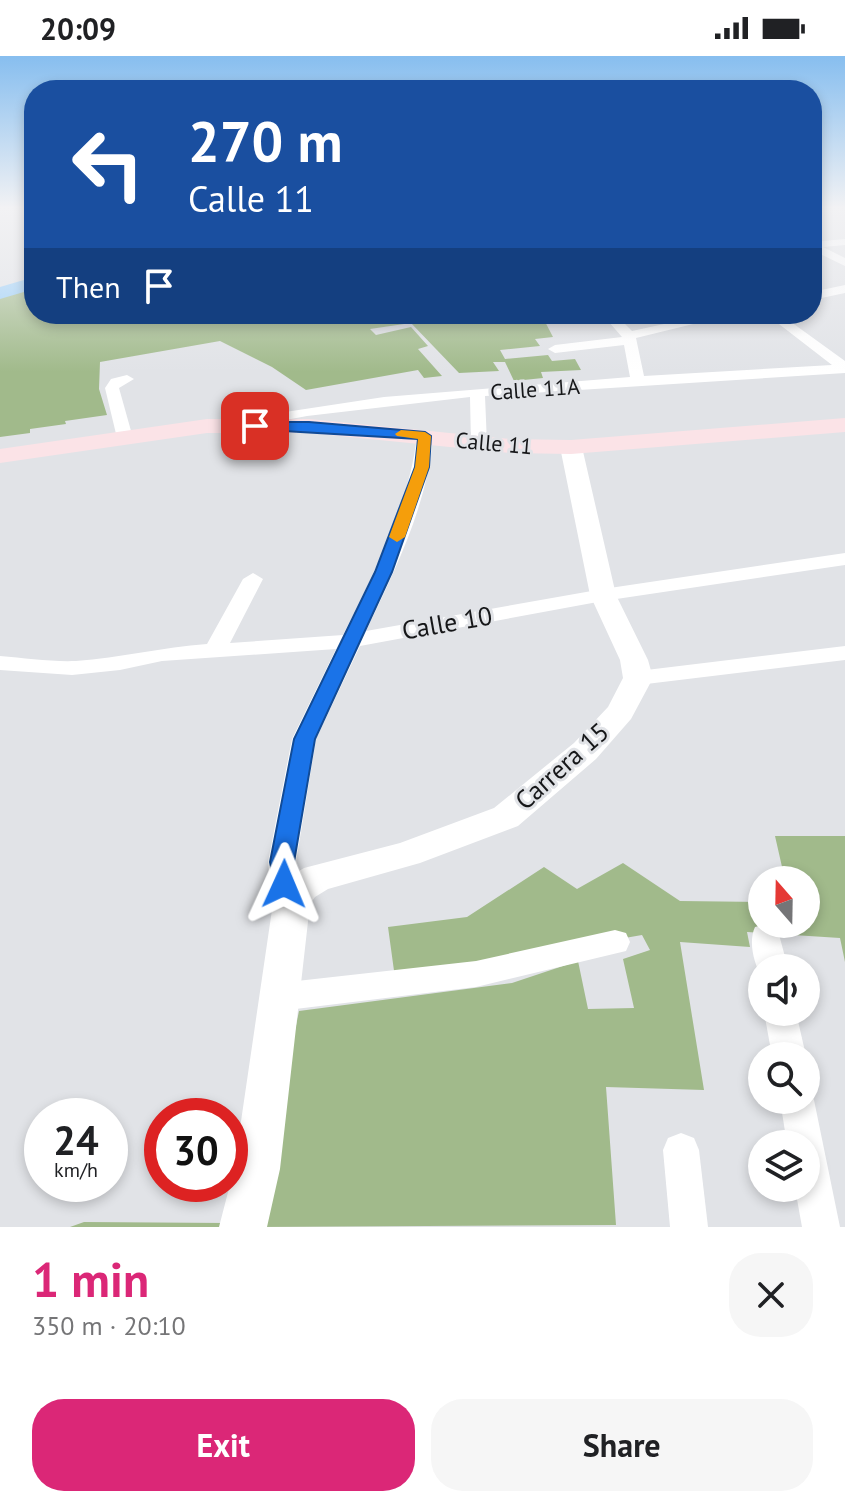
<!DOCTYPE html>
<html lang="en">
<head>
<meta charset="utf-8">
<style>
	:root { --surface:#fff; --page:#f6f6f6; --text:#202124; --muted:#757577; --accent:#db2777 }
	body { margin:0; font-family:"PT Sans",sans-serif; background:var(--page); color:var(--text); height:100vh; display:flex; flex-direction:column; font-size:30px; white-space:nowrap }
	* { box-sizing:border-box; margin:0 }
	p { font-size:26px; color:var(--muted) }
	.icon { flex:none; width:44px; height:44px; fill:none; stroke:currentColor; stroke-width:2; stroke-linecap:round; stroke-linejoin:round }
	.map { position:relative; height:1171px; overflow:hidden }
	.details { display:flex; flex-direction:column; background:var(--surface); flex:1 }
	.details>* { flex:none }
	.guide { position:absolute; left:24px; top:24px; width:798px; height:244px; border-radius:32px; box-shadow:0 4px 12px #0003; background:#1a4fa0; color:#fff; overflow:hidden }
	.needle { width:52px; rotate:340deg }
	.buttons { position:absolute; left:748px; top:810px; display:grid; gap:16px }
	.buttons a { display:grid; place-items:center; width:72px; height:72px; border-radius:50%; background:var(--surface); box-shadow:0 4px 12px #0003; font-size:40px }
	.speed { position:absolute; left:24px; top:1042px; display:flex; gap:16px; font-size:40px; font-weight:700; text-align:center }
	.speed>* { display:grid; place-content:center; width:104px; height:104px; border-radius:50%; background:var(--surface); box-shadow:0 4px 12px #0003; line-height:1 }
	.speed small { font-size:20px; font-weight:400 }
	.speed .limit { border:12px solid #d22; background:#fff; color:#111 }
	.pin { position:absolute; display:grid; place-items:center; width:68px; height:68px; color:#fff; margin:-34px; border-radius:16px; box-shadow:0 4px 12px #0006 }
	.me { position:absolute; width:88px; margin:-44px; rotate:1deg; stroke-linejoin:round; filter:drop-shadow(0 0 6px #0008) }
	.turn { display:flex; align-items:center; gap:28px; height:168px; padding:0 32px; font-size:36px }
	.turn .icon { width:104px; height:104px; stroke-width:2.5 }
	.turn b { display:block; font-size:56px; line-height:68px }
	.then { display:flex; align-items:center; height:76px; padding:0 32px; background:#0003; gap:16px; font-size:30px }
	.round { display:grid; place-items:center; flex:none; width:84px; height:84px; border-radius:32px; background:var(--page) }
	.overview { display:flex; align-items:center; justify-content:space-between; height:136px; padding:0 32px }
	h1 { font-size:48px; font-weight:800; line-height:60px; color:var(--accent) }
	.cta { display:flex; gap:16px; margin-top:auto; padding:16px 32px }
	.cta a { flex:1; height:92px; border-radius:32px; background:var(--accent); color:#fff; font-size:32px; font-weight:800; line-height:92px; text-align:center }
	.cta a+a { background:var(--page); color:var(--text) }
	.status { display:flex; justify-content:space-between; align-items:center; height:56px; padding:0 40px; background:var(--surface); direction:ltr }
	.status svg { height:22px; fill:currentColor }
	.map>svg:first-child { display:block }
	.green { fill:#a1ba8b }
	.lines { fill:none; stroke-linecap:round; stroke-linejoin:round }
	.river { fill:#97cefa; fill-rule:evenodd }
	.minor { fill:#fff; fill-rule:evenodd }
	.tertiary { fill:#fff; fill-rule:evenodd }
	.secondary { fill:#fbe3e7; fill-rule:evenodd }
	.route { fill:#1a73e8; stroke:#114b97; stroke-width:2 }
	.slow { fill:#f59e0b }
	.labels { text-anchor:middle; stroke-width:6; stroke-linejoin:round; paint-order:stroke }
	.far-street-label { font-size:22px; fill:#161719; stroke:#e1e3e7 }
	.street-label { font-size:26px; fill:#161719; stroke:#e1e3e7 }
</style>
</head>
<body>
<div class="status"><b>20:09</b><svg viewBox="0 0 49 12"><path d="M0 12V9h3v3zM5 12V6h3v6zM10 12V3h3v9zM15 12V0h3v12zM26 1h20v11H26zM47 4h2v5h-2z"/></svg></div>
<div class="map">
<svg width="845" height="1171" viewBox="0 0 845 1171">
	<rect width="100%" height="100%" fill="#e1e3e7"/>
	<g class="green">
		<path d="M 34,232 L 34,258 L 541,258 L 553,281 L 535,283 L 540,290 L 500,294 L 505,303 L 548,299 L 552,305 L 575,303 L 581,314 L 541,316 L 543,322 L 514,325 L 505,306 L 493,306 L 499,315 L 459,317 L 411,267 L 370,273 L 376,279 L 411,271 L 428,290 L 418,293 L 442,320 L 424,322 L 418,314 L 306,334 L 272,311 L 220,285 L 100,306 L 99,333 L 107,359 L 65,365 L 66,368 L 30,373 L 30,377 L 0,381 L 0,241 Z"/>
		<path d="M 775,780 L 845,780 L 845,906 L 840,882 L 747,876 L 750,891 L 680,886 L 704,1034 L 606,1031 L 616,1169 L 255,1171 L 299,955 L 512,927 L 578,905 L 588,953 L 634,952 L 623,903 L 650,894 L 642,879 L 395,922 L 388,871 L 467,861 L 544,811 L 577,833 L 623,807 L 680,845 L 762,846 L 762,868 L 806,868 L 806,824 L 785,824 Z"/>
		<path d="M 84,1166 L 227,1167 L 226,1171 L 70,1171 Z"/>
	</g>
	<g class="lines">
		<path class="river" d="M 34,221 L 34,233 L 0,243 L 0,231 Z"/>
		<g class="minor">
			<path d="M 845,183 L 845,189 L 823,191 L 845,202 L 845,210 L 812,194 L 812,186 Z"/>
			<path d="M 845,229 L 845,237 L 812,244 L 812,236 Z"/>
			<path d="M 602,258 L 615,258 L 632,275 L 710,258 L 734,258 L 636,282 L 644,320 L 832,309 L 766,258 L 780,258 L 845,305 L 845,317 L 485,340 L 487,388 L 479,393 L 471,388 L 470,341 L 307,360 L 232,374 L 224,369 L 232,364 L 384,341 L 630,321 L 624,289 L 555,297 L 548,293 L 555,289 L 622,281 Z"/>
			<path d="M 127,319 L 134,323 L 119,332 L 133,382 L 125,387 L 117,382 L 105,332 L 111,323 Z"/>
			<path d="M 425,375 L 433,380 C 428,448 395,514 366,575 L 603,533 L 845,497 L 845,509 L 603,545 L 360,590 L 316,683 L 296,806 L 298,828 L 307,847 L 302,855 L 292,858 L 282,855 L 270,828 L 268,806 L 292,683 L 336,593 L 162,605 L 120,614 L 72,619 L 0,614 L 0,600 C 25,602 51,606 76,605 C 120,602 163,591 207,588 L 243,523 L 253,517 L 263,523 L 230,587 L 343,579 C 374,517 409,449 417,380 Z"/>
			<path d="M 845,590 L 845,604 L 638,629 L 630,627 L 626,622 L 630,617 L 638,615 Z"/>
			<path d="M 766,868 L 777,871 L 788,912 L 762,912 L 762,921 C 754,908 748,886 755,871 Z"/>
			<path d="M 615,874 L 626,877 L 630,886 L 626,895 L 476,931 L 279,955 L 268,951 L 263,941 L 268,931 L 279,927 L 476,905 Z"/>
			<path d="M 764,956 L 796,956 L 806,1000 L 772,1000 Z"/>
			<path d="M 806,1031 L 814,1044 L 840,1171 L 802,1171 L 795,1132 L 806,1132 L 806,1088 L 787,1088 L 780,1044 L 806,1044 Z"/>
			<path d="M 681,1077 L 694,1082 L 699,1094 L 708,1171 L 670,1171 L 663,1094 L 668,1082 Z"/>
		</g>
		<path class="tertiary" d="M 571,385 L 582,391 L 616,539 L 648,604 L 653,622 L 631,663 L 596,703 L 518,770 L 420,807 L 328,833 L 315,841 L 310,848 L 280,1113 L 267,1171 L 219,1171 L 234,1113 L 273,847 L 289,821 L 304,812 L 400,787 L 494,752 L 574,687 L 608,651 L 623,622 L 620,604 L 590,539 L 560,391 Z"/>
		<path class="secondary" d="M 845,362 L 845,376 L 571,398 L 510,397 L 309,377 L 207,377 L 0,407 L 0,393 L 207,363 L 309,363 L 510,383 L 571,384 Z"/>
	</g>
	<linearGradient id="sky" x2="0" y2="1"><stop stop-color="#87beef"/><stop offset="0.48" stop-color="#f2f2f4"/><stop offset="1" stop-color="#f2f2f4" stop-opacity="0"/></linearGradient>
	<rect width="845" height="316" fill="url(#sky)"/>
	<path class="route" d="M 255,366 L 309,366 L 425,376 L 431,380 L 429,411 L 392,516 L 315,683 L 294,806 L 296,828 L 293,834 L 284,837 L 276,834 L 270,806 L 294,683 L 375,516 L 415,411 L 418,383 L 250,373 L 250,367 Z"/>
	<path class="slow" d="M 401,374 L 425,376 L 431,380 L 429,411 L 405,481 L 397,486 L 389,481 L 415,411 L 418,383 L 397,380 L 395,378 Z"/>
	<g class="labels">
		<g class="far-street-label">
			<text transform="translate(535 333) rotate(-4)" y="8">Calle 11A</text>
			<text transform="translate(494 387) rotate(5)" y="8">Calle 11</text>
		</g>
		<g class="street-label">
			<text transform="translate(447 567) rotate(-10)" y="9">Calle 10</text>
			<text transform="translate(562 710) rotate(-42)" y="9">Carrera 15</text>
		</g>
	</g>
</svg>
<div class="buttons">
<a><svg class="needle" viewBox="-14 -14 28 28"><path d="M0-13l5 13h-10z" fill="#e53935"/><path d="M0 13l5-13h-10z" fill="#757577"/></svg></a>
<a><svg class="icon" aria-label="sound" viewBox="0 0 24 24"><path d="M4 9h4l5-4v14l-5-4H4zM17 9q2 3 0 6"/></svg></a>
<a><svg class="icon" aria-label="search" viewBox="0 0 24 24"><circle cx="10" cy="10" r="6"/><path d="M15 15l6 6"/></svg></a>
<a><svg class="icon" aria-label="layers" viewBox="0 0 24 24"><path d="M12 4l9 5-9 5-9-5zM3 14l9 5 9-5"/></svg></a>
</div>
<div class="speed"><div>24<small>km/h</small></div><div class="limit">30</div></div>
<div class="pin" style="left:255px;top:370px;background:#d93025"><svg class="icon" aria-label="arrive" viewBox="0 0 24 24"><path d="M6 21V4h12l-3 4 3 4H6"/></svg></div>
<svg class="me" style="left:284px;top:828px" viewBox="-20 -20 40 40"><path d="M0-17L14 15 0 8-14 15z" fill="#1a73e8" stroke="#fff" stroke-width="4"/></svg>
<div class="guide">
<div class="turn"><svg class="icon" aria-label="left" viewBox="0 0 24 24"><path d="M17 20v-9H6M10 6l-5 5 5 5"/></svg><div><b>270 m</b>Calle 11</div></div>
<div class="then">Then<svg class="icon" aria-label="arrive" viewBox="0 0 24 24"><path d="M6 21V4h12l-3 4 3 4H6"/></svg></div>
</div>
</div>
<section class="details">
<div class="overview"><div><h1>1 min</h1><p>350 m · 20:10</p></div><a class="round"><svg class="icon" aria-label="close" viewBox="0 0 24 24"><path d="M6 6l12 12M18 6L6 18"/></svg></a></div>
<div class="cta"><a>Exit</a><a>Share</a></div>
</section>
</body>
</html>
